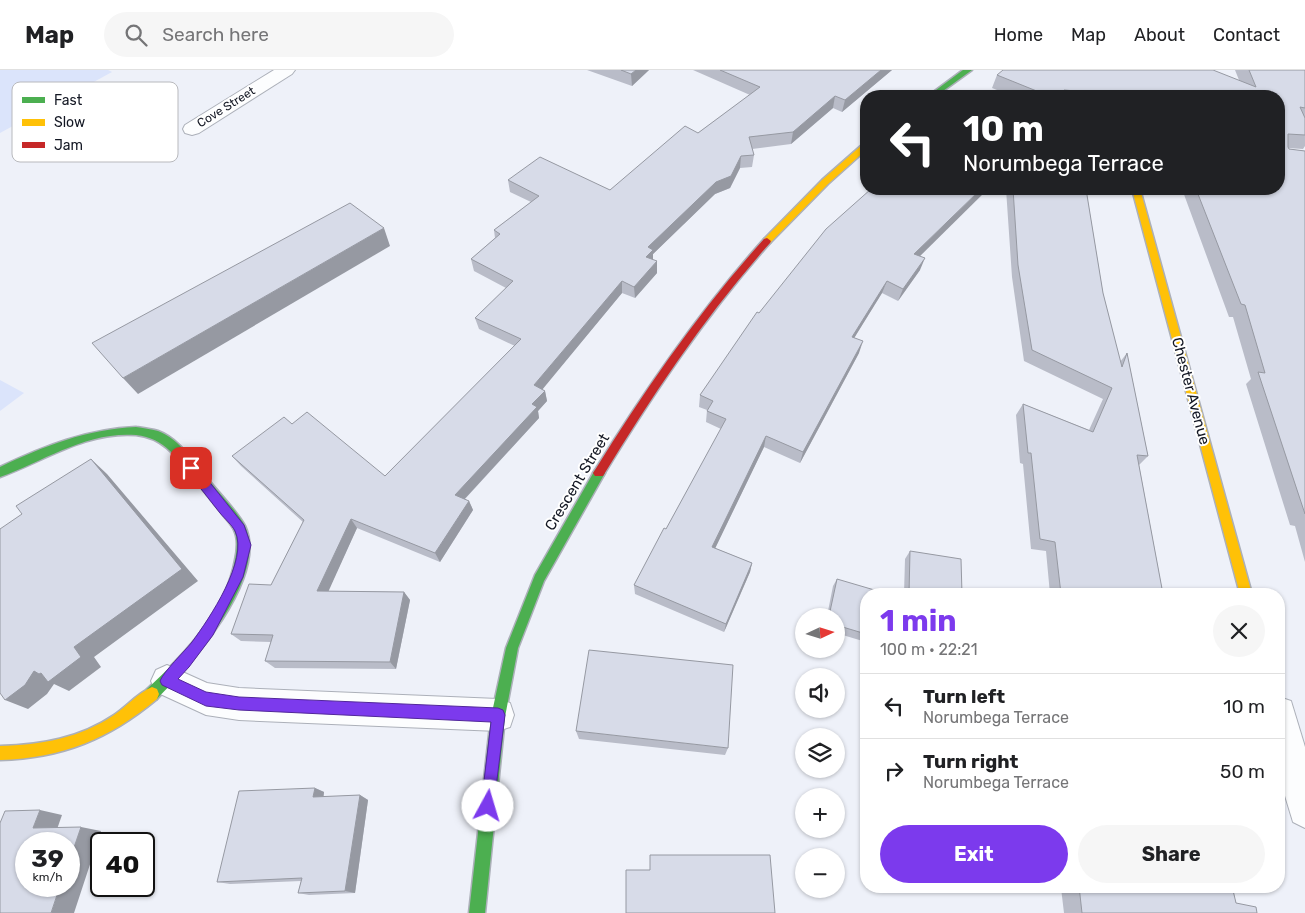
<!DOCTYPE html>
<html lang="en">
<head>
<meta charset="utf-8">
<style>
	:root { --surface:#fff; --page:#f6f6f6; --text:#202124; --muted:#757577; --line:#e0e0e0; --accent:#7c3aed }
	body { margin:0; font-family:Rubik,sans-serif; background:var(--page); color:var(--text); height:100vh; display:flex; flex-direction:column; font-size:19px; white-space:nowrap }
	* { box-sizing:border-box; margin:0 }
	p { font-size:16px; color:var(--muted) }
	.icon { flex:none; width:28px; height:28px; fill:none; stroke:currentColor; stroke-width:2; stroke-linecap:round; stroke-linejoin:round }
	.map { position:relative; flex:1; overflow:hidden }
	.side { position:absolute; left:860px; top:518px; width:425px; height:305px; display:flex; flex-direction:column; background:var(--surface); border-radius:20px; box-shadow:0 1px 4px #0004 }
	.side>* { flex:none }
	.banner { position:absolute; left:860px; top:20px; width:425px; height:105px; border-radius:20px; box-shadow:0 1px 4px #0004; background:#202124; color:#fff; overflow:hidden }
	.needle { width:32px; rotate:86deg }
	.fabs { position:absolute; left:795px; top:538px; display:grid; gap:10px }
	.fabs a { display:grid; place-items:center; width:50px; height:50px; border-radius:50%; background:var(--surface); box-shadow:0 1px 4px #0004; font-size:25px }
	.speed { position:absolute; left:15px; top:762px; display:flex; gap:10px; font-size:25px; font-weight:700; text-align:center }
	.speed>* { display:grid; place-content:center; width:65px; height:65px; border-radius:50%; background:var(--surface); box-shadow:0 1px 4px #0004; line-height:1 }
	.speed small { font-size:12px; font-weight:400 }
	.speed .limit { border:2px solid #111; border-radius:8px; background:#fff; color:#111 }
	.pin { position:absolute; display:grid; place-items:center; width:42px; height:42px; color:#fff; margin:-21px; border-radius:10px; box-shadow:0 2px 8px #0006 }
	.me { position:absolute; width:55px; margin:-28px; rotate:6deg; stroke-linejoin:round; filter:drop-shadow(0 0 4px #0008) }
	.turn { display:flex; align-items:center; gap:18px; height:105px; padding:0 20px; font-size:22px }
	.turn .icon { width:65px; height:65px; stroke-width:2.5 }
	.turn b { display:block; font-size:35px; line-height:42px }
	.round { display:grid; place-items:center; flex:none; width:52px; height:52px; border-radius:26px; background:var(--page) }
	.summary { display:flex; align-items:center; justify-content:space-between; height:85px; padding:0 20px }
	h1 { font-size:30px; font-weight:700; line-height:38px; color:var(--accent) }
	.cta { display:flex; gap:10px; margin-top:auto; padding:10px 20px }
	.cta a { flex:1; height:58px; border-radius:30px; background:var(--accent); color:#fff; font-size:20px; font-weight:700; line-height:58px; text-align:center }
	.cta a+a { background:var(--page); color:var(--text) }
	ul { padding:0; list-style:none }
	li { display:flex; align-items:center; gap:15px; height:65px; padding:0 20px; border-top:1px solid var(--line) }
	li div { flex:1 }
	li b { display:block; font-size:19px }
	li em { font-style:normal }
	header { display:flex; align-items:center; gap:30px; box-sizing:border-box; height:70px; padding:0 25px; background:var(--surface); border-bottom:1px solid var(--line) }
	header strong { font-size:24px }
	nav { display:flex; gap:28px; margin-inline-start:auto; font-size:18px }
	.search { width:350px; height:45px; background:var(--page); display:flex; align-items:center; gap:12px; box-sizing:border-box; padding:0 18px; border-radius:28px; color:var(--muted); font-size:19px }
	.map>svg:first-child { display:block }
	.green { fill:#dbe4fb }
	.lines { fill:none; stroke-linecap:round; stroke-linejoin:round }
	.street-casing { stroke:#acb0b9; stroke-width:2 }
	.fast-casing { stroke:#acb0b9; stroke-width:3 }
	.slow-casing { stroke:#acb0b9; stroke-width:3 }
	.jam-casing { stroke:#acb0b9; stroke-width:3 }
	.street { fill:#fcfdfe; fill-rule:evenodd }
	.fast { fill:#4caf50; fill-rule:evenodd }
	.slow { fill:#ffc107; fill-rule:evenodd }
	.jam { fill:#c62828; fill-rule:evenodd }
	.wall { fill:#b9bcc8 }
	.shaded-wall { fill:#9699a2 }
	.building { fill:#d7dbe8; stroke:#9699a2 }
	.route { fill:#7c3aed; stroke:#51269a }
	.labels { text-anchor:middle; stroke-width:4; stroke-linejoin:round; paint-order:stroke }
	.far-street-label { font-size:12px; fill:#131723; stroke:#fff }
	.street-label { font-size:15px; fill:#131723; stroke:#fff }
	.key { fill:#fff; stroke:#b8b9bd; stroke-width:1 }
	.key-label { font-size:14px; fill:#131723 }
</style>
</head>
<body>
<header>
<strong>Map</strong>
<div class="search"><svg class="icon" aria-label="search" viewBox="0 0 24 24"><circle cx="10" cy="10" r="6"/><path d="M15 15l6 6"/></svg>Search here</div>
<nav><a>Home</a><a>Map</a><a>About</a><a>Contact</a></nav>
</header>
<div class="map">
<svg width="1305" height="843" viewBox="0 0 1305 843">
	<rect width="100%" height="100%" fill="#eef1f9"/>
	<g class="green">
		<path d="M 0,0 L 108,0 L 112,2 L 0,63 Z"/>
		<path d="M 0,310 L 24,323 L 0,341 Z"/>
	</g>
	<g class="lines">
		<g class="street-casing">
			<g id="street">
				<path d="M 274,0 L 295,0 L 292,4 L 199,63 L 192,65 L 185,63 L 183,59 L 185,55 Z"/>
				<path d="M 167,595 L 207,613 L 239,618 L 498,629 L 510,633 L 514,645 L 510,657 L 498,661 L 239,650 L 206,645 L 156,622 L 151,611 L 156,600 Z"/>
				<path d="M 1279,627 L 1291,631 L 1305,677 L 1305,758 L 1293,752 L 1279,706 Z"/>
			</g>
		</g>
		<g class="fast-casing">
			<g id="fast">
				<path d="M 963,0 L 972,0 L 936,26 L 928,26 Z"/>
				<path d="M 136,357 C 143,358 151,359 158,361 C 180,369 193,392 207,408 C 217,421 238,442 245,456 C 269,507 190,596 157,629 L 152,631 L 147,629 L 145,624 L 147,619 C 184,585 226,541 235,490 C 237,481 238,468 234,460 C 232,455 226,449 223,445 C 213,433 204,421 194,409 C 178,389 165,368 136,365 C 87,361 44,391 0,407 L 0,397 C 44,376 87,359 136,357 Z"/>
				<path d="M 599,398 L 603,400 L 605,403 L 544,511 L 518,578 L 505,647 L 485,843 L 469,843 L 491,647 L 506,578 L 535,505 L 595,400 Z"/>
			</g>
		</g>
		<g class="slow-casing">
			<g id="slow">
				<path d="M 863,74 L 866,74 L 866,80 L 828,114 L 770,173 L 764,173 L 764,169 L 822,110 Z"/>
				<path d="M 1132,119 L 1140,119 L 1252,524 L 1240,524 Z"/>
				<path d="M 152,617 L 157,619 L 159,624 L 157,629 C 109,669 63,688 0,690 L 0,676 C 41,675 80,668 114,645 C 127,636 138,623 152,617 Z"/>
			</g>
		</g>
		<g class="jam-casing">
			<path id="jam" d="M 767,168 L 771,171 L 770,173 C 706,245 653,324 603,406 L 595,406 L 593,403 L 595,400 C 646,318 700,240 764,169 Z"/>
		</g>
		<use href="#street" class="street"/>
		<use href="#fast" class="fast"/>
		<use href="#slow" class="slow"/>
		<use href="#jam" class="jam"/>
	</g>
	<g class="wall">
		<path d="M 587,0 L 649,0 L 632,16 Z"/>
		<path d="M 693,0 L 892,0 L 842,42 L 833,38 L 791,74 L 752,79 L 754,85 L 752,97 L 740,98 L 730,118 L 715,124 L 653,184 L 653,190 L 657,203 L 635,228 L 622,223 L 542,319 L 545,321 L 547,331 L 538,341 L 539,348 L 465,429 L 469,431 L 473,440 L 440,492 L 357,458 L 328,521 L 404,522 L 410,530 L 396,599 L 275,598 L 265,591 L 271,572 L 241,571 L 231,564 L 271,515 L 303,452 L 241,396 L 232,386 L 292,354 L 385,406 L 515,276 L 479,259 L 475,248 L 506,218 L 474,201 L 471,189 L 495,168 L 494,160 L 531,132 L 510,122 L 508,110 L 610,120 L 698,63 L 750,25 Z"/>
		<path d="M 1235,0 L 1305,0 L 1305,76 L 1303,79 L 1288,78 L 1289,79 L 1305,81 L 1305,492 L 1295,456 L 1290,455 L 1246,314 L 1251,309 L 1233,247 L 1229,247 L 1182,119 L 1279,119 L 1279,26 L 1012,26 L 992,18 L 997,5 L 1239,10 Z"/>
		<path d="M 1006,119 L 1086,119 L 1103,223 L 1120,292 L 1127,283 L 1148,386 L 1139,395 L 1163,524 L 1050,524 L 1046,481 L 1031,479 L 1023,394 L 1020,393 L 1016,345 L 1023,334 L 1089,360 L 1103,329 L 1024,291 L 1012,207 Z"/>
		<path d="M 920,186 L 920,200 L 898,231 L 882,223 L 854,268 L 859,283 L 800,393 L 764,377 L 715,478 L 752,493 L 750,502 L 724,562 L 635,524 L 634,515 L 666,459 L 721,359 L 706,352 L 707,340 L 699,337 L 700,325 L 759,243 Z"/>
		<path d="M 910,481 L 962,524 L 904,524 L 905,489 Z"/>
		<path d="M 837,509 L 866,524 L 866,572 L 836,563 L 836,546 L 827,546 L 833,516 Z"/>
		<path d="M 576,661 L 728,678 L 725,685 L 579,669 Z"/>
		<path d="M 315,718 L 324,722 L 323,727 L 360,725 L 368,730 L 355,823 L 309,825 L 298,823 L 301,811 L 230,814 L 217,812 Z"/>
		<path d="M 1074,816 L 1232,816 L 1236,833 L 1257,843 L 1064,843 L 1061,818 Z"/>
	</g>
	<g class="shaded-wall">
		<path d="M 636,0 L 649,0 L 632,16 L 631,4 Z"/>
		<path d="M 881,0 L 892,0 L 842,42 L 845,30 Z"/>
		<path d="M 835,26 L 833,38 L 791,74 L 793,62 Z"/>
		<path d="M 741,86 L 740,98 L 730,118 L 715,124 L 653,184 L 653,191 L 646,187 L 648,177 Z"/>
		<path d="M 981,119 L 988,119 L 910,196 L 914,184 Z"/>
		<path d="M 384,158 L 390,176 L 138,324 L 123,308 Z"/>
		<path d="M 925,188 L 920,200 L 898,231 L 903,219 Z"/>
		<path d="M 657,191 L 657,203 L 635,228 L 634,217 Z"/>
		<path d="M 622,211 L 622,223 L 537,326 L 534,315 Z"/>
		<path d="M 887,211 L 882,223 L 848,278 L 852,267 Z"/>
		<path d="M 863,271 L 859,283 L 800,393 L 803,382 Z"/>
		<path d="M 545,321 L 547,331 L 538,341 L 539,348 L 459,435 L 455,425 L 532,334 Z"/>
		<path d="M 766,366 L 764,377 L 711,487 L 712,477 Z"/>
		<path d="M 91,389 L 107,404 L 198,511 L 94,587 L 101,597 L 69,621 L 54,614 L 47,624 L 28,639 L 5,630 L 34,601 Z"/>
		<path d="M 469,431 L 473,440 L 440,492 L 435,483 Z"/>
		<path d="M 351,449 L 357,458 L 325,529 L 317,521 Z"/>
		<path d="M 752,493 L 750,502 L 724,562 L 726,554 Z"/>
		<path d="M 404,522 L 410,530 L 396,599 L 390,592 Z"/>
		<path d="M 315,718 L 324,722 L 323,732 L 313,727 Z"/>
		<path d="M 360,725 L 368,730 L 355,823 L 345,821 Z"/>
		<path d="M 40,740 L 62,745 L 56,762 L 33,758 Z"/>
		<path d="M 81,757 L 101,761 L 74,843 L 51,843 L 60,816 L 69,816 L 69,792 Z"/>
	</g>
	<g class="building">
		<path d="M 621,0 L 636,0 L 631,4 Z"/>
		<path d="M 720,0 L 881,0 L 845,30 L 835,26 L 793,62 L 749,67 L 754,85 L 741,86 L 731,106 L 716,112 L 648,177 L 653,180 L 646,187 L 657,191 L 634,217 L 622,211 L 534,315 L 545,321 L 532,334 L 537,337 L 455,425 L 469,431 L 435,483 L 351,449 L 317,521 L 404,522 L 390,592 L 265,591 L 273,565 L 231,564 L 249,514 L 271,515 L 304,450 L 232,386 L 284,347 L 292,354 L 307,342 L 385,406 L 521,269 L 475,248 L 513,211 L 471,189 L 500,164 L 494,160 L 539,126 L 508,110 L 540,87 L 610,120 L 685,56 L 698,63 L 760,17 Z"/>
		<path d="M 1003,0 L 1213,0 L 1256,17 L 1249,0 L 1305,0 L 1305,38 L 1300,37 L 1305,48 L 1305,65 L 1288,64 L 1288,77 L 1289,79 L 1305,81 L 1305,444 L 1258,302 L 1265,303 L 1245,235 L 1241,234 L 1196,119 L 1279,119 L 1279,26 L 1135,26 L 1064,20 L 1065,26 L 1049,26 L 997,5 Z"/>
		<path d="M 871,119 L 981,119 L 914,184 L 925,188 L 903,219 L 887,211 L 852,267 L 863,271 L 803,382 L 766,366 L 712,477 L 752,493 L 726,554 L 634,515 L 664,458 L 666,459 L 726,349 L 707,341 L 713,331 L 700,325 L 757,242 L 759,243 L 826,159 Z"/>
		<path d="M 1013,119 L 1086,119 L 1103,223 L 1122,297 L 1127,283 L 1148,386 L 1137,385 L 1163,524 L 1061,524 L 1055,472 L 1040,469 L 1031,383 L 1028,383 L 1023,334 L 1093,362 L 1112,318 L 1032,280 L 1018,195 Z"/>
		<path d="M 350,133 L 384,158 L 123,308 L 92,273 Z"/>
		<path d="M 91,389 L 182,499 L 74,577 L 81,587 L 48,612 L 41,603 L 39,604 L 34,601 L 25,615 L 5,630 L 0,623 L 0,459 L 22,444 L 16,436 Z"/>
		<path d="M 910,481 L 961,489 L 962,524 L 909,524 Z"/>
		<path d="M 837,509 L 888,524 L 866,524 L 866,564 L 836,555 L 836,546 L 829,546 Z"/>
		<path d="M 589,580 L 733,595 L 728,678 L 576,661 Z"/>
		<path d="M 315,718 L 313,727 L 360,725 L 345,821 L 298,823 L 302,808 L 217,812 L 239,721 Z"/>
		<path d="M 40,740 L 33,758 L 81,757 L 69,792 L 69,774 L 26,774 L 26,816 L 60,816 L 51,843 L 0,843 L 0,753 L 5,741 Z"/>
		<path d="M 650,785 L 770,785 L 775,843 L 626,843 L 626,800 L 650,800 Z"/>
		<path d="M 1079,816 L 1096,819 L 1096,816 L 1232,816 L 1236,833 L 1256,837 L 1257,843 L 1082,843 Z"/>
	</g>
	<path class="route" d="M 191,393 L 195,394 L 244,455 L 251,475 L 243,507 L 213,565 L 189,597 L 178,609 L 206,622 L 239,627 L 498,638 L 503,640 L 505,645 L 493,742 L 488,744 L 483,742 L 481,736 L 491,652 L 239,640 L 206,636 L 162,615 L 160,611 C 164,601 184,582 192,572 C 209,549 249,490 235,461 C 232,455 225,449 220,443 C 209,429 198,415 187,401 L 185,398 L 187,394 Z"/>
	<g class="labels">
		<g class="far-street-label">
			<text transform="translate(226 37) rotate(-32)" y="4">Cove Street</text>
		</g>
		<g class="street-label">
			<text transform="translate(1191 321) rotate(75)" y="5">Chester Avenue</text>
			<text transform="translate(577 412) rotate(-59)" y="5">Crescent Street</text>
		</g>
	</g>
	<rect x="12" y="12" width="166" height="80" rx="8" class="key"/>
	<rect x="22" y="27" width="23" height="6" fill="#4caf50"/>
	<rect x="22" y="49" width="23" height="7" fill="#ffc107"/>
	<rect x="22" y="72" width="23" height="6" fill="#c62828"/>
	<g class="key-label">
		<text x="54" y="35">Fast</text>
		<text x="54" y="57">Slow</text>
		<text x="54" y="80">Jam</text>
	</g>
</svg>
<div class="fabs">
<a><svg class="needle" viewBox="-14 -14 28 28"><path d="M0-13l5 13h-10z" fill="#e53935"/><path d="M0 13l5-13h-10z" fill="#757577"/></svg></a>
<a><svg class="icon" aria-label="sound" viewBox="0 0 24 24"><path d="M4 9h4l5-4v14l-5-4H4zM17 9q2 3 0 6"/></svg></a>
<a><svg class="icon" aria-label="layers" viewBox="0 0 24 24"><path d="M12 4l9 5-9 5-9-5zM3 14l9 5 9-5"/></svg></a>
<a>+</a>
<a>−</a>
</div>
<div class="speed"><div>39<small>km/h</small></div><div class="limit">40</div></div>
<div class="pin" style="left:191px;top:398px;background:#d93025"><svg class="icon" aria-label="arrive" viewBox="0 0 24 24"><path d="M6 21V4h12l-3 4 3 4H6"/></svg></div>
<svg class="me" style="left:488px;top:736px" viewBox="-20 -20 40 40"><circle r="19" fill="#fff"/><path d="M0-13L10 11 0 6-10 11z" fill="#7c3aed"/></svg>
<div class="banner">
<div class="turn"><svg class="icon" aria-label="left" viewBox="0 0 24 24"><path d="M17 20v-9H6M10 6l-5 5 5 5"/></svg><div><b>10 m</b>Norumbega Terrace</div></div>
</div>
<section class="side">
<div class="summary"><div><h1>1 min</h1><p>100 m · 22:21</p></div><a class="round"><svg class="icon" aria-label="close" viewBox="0 0 24 24"><path d="M6 6l12 12M18 6L6 18"/></svg></a></div>
<ul>
<li><svg class="icon" aria-label="left" viewBox="0 0 24 24"><path d="M17 20v-9H6M10 6l-5 5 5 5"/></svg><div><b>Turn left</b><p>Norumbega Terrace</p></div><em>10 m</em></li>
<li><svg class="icon" aria-label="right" viewBox="0 0 24 24"><path d="M7 20v-9h11M14 6l5 5-5 5"/></svg><div><b>Turn right</b><p>Norumbega Terrace</p></div><em>50 m</em></li>
</ul>
<div class="cta"><a>Exit</a><a>Share</a></div>
</section>
</div>
</body>
</html>
